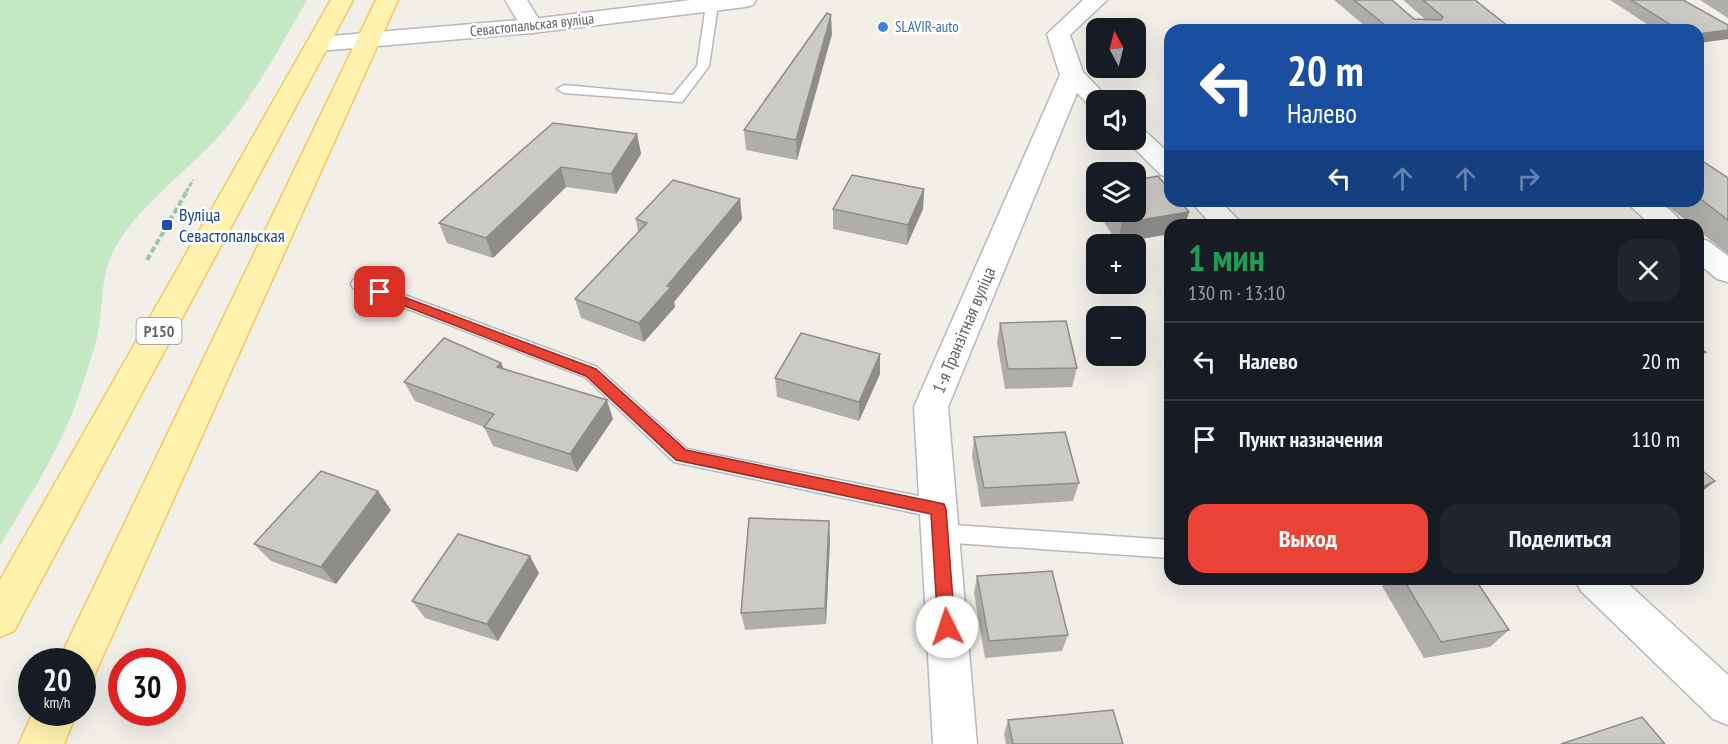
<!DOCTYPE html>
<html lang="ru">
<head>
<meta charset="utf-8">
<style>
	:root { --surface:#171b24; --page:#20242c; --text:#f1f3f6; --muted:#9ea1a6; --line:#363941; --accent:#ea4335 }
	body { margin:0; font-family:"PT Sans Narrow",sans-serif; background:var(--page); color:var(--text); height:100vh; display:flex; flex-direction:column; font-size:22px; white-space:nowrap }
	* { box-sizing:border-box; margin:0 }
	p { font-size:20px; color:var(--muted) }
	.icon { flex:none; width:33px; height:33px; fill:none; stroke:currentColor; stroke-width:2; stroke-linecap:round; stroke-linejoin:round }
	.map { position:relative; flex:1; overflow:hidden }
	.sheet { position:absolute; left:1164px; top:219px; width:540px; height:366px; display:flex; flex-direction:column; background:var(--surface); border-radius:18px; box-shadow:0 6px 24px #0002 }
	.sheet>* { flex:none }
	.banner { position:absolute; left:1164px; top:24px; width:540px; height:183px; border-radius:18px; box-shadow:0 6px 24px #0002; background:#1a4fa0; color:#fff; overflow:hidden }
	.needle { width:39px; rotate:353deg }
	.fabs { position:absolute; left:1086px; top:18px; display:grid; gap:12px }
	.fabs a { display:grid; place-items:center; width:60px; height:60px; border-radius:12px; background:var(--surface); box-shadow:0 6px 24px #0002; font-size:30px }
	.speed { position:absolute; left:18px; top:648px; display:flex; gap:12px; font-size:30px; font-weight:700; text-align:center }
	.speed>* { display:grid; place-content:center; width:78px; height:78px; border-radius:50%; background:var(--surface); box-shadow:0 6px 24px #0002; line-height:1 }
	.speed small { font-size:15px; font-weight:400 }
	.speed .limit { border:9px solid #d22; background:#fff; color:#111 }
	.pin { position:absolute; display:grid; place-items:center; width:51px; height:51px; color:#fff; margin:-26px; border-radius:12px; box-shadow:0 3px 9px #0006 }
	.me { position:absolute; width:66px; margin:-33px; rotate:356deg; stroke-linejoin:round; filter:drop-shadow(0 0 4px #0008) }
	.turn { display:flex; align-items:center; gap:21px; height:126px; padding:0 24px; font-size:27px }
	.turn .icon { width:78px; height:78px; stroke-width:2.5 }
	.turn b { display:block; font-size:42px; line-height:51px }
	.lanes { display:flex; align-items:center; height:57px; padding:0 24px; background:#0003; justify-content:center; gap:30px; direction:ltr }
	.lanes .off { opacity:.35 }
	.round { display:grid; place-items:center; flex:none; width:63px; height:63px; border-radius:18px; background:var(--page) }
	.overview { display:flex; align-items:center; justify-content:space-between; height:102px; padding:0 24px }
	h1 { font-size:36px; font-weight:800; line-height:45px; color:#1e9e55 }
	.cta { display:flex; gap:12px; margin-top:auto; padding:12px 24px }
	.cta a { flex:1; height:69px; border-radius:18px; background:var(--accent); color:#fff; font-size:24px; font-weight:800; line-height:69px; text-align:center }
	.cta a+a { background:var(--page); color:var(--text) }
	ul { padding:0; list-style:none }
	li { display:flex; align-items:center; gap:18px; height:78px; padding:0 24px; border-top:2px solid var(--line) }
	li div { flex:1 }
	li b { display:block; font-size:22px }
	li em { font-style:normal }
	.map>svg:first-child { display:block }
	.green { fill:#c5e8c5 }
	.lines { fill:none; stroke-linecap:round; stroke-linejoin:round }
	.service-casing { stroke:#b5b8bc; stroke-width:3 }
	.minor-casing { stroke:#b5b8bc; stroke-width:3 }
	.tertiary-casing { stroke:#b5b8bc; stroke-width:3 }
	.primary-casing { stroke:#f2c960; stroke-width:3 }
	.path-far1 { stroke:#9cc7a9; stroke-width:3; stroke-dasharray:4.5 2; stroke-linecap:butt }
	.path { stroke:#9cc7a9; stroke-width:4; stroke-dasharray:6 3; stroke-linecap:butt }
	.service { fill:#fff; fill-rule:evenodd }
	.minor { fill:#fff; fill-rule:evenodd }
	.tertiary { fill:#fff; fill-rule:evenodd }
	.primary { fill:#fff2af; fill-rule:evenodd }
	.wall { fill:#afaea9 }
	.shaded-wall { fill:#8f8d8a }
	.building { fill:#cccac5; stroke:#8f8d8a; stroke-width:1.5 }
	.route { fill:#ea4335; stroke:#982c22; stroke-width:1.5 }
	.shop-dot { fill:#3f7fe0; stroke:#fff; stroke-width:2 }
	.transit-dot { fill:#1a4fb4; stroke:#fff; stroke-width:2 }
	.labels { text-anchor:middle; stroke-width:5; stroke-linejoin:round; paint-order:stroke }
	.far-street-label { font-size:15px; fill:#5f6368; stroke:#fff }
	.far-shop-label { font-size:15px; fill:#366cbe; stroke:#fff; text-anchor:start }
	.shield { fill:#fff; stroke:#8f9295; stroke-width:1.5 }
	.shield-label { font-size:16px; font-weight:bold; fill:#5f6368 }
	.transit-label { font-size:18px; fill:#164399; stroke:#fff; text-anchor:start }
	.street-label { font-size:18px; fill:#5f6368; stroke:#fff }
</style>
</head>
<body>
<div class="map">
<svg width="1728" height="744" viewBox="0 0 1728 744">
	<rect width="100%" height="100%" fill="#f1efe8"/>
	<path class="green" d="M 0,0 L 307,0 C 283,42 252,99 221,134 C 187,172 133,209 111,256 C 99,283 104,316 95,345 C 85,379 73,415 57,447 C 40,481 19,513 0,546 Z"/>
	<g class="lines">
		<g class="service-casing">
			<g id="service">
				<path d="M 712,1 L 718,5 L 709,66 L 682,102 L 564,93 L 557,89 L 564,85 L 673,95 L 697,66 L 706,5 Z"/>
				<path d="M 359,278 L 597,367 L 687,449 L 938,500 L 945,503 L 948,509 L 945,515 L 938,518 L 674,462 L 585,377 L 353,288 L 351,284 L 353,280 Z"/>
				<path d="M 940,524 L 1170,540 L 1170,558 L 940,542 L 933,539 L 930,533 L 933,527 Z"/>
			</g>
		</g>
		<g class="minor-casing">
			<g id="minor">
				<path d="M 505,0 L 527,0 L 543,26 L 540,31 L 532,33 L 524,31 Z"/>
				<path d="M 1083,0 L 1107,0 L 1070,35 L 1083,72 L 1110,100 L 1096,100 L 1096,107 L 1089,105 L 1077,93 L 948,407 L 977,744 L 933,744 L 914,407 L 1060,75 L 1047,34 Z"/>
				<path d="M 1136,128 L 1145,131 L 1170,154 L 1170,177 L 1161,175 L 1126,140 L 1136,140 Z"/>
				<path d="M 1190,201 L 1220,201 L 1243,225 L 1212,225 Z"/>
				<path d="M 1625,201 C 1651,201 1667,200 1683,225 L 1651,225 Z"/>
				<path d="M 1698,238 L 1708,241 L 1728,256 L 1728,282 L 1717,279 L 1698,263 Z"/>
				<path d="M 1575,579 L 1623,579 L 1728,675 L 1728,725 L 1713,719 L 1581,591 Z"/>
			</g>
		</g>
		<g class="tertiary-casing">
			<path id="tertiary" d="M 691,0 L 756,0 L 753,5 L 745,7 L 532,33 L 319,51 L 311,49 L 307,44 L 311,39 L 319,37 L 532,19 Z"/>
		</g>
		<g class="primary-casing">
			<g id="primary">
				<path d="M 331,0 L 353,0 L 14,631 L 0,637 L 0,580 Z"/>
				<path d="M 376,0 L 398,0 L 94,676 L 82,681 L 82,662 L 58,662 Z"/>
				<path d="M 33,712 L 77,712 L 64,744 L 19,744 Z"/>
			</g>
		</g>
		<path class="path-far1" d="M 186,192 L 193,180"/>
		<path class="path" d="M 147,260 L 187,191"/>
		<use href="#service" class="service"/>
		<use href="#minor" class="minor"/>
		<use href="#tertiary" class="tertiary"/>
		<use href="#primary" class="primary"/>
	</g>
	<g class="wall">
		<path d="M 1334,0 L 1392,0 L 1414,19 L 1425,19 L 1403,0 L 1475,0 L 1507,30 L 1370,30 Z"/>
		<path d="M 1610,0 L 1683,0 L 1728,39 L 1698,43 L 1698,30 L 1656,30 Z"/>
		<path d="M 1700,0 L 1728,0 L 1728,18 Z"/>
		<path d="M 832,34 L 797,160 L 746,150 L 744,130 Z"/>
		<path d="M 553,123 L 637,134 L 641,154 L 616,194 L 566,187 L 493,258 L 447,243 L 439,223 Z"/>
		<path d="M 1698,158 L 1728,178 L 1728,254 L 1698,230 L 1698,225 L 1692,225 L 1661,201 L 1698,201 Z"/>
		<path d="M 924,189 L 923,209 L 907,245 L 833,229 L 833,209 Z"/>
		<path d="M 740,199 L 742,219 L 674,302 L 675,307 L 644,342 L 581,318 L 575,299 L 638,232 L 636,219 Z"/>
		<path d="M 1098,212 L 1189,212 L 1185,225 L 1170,225 L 1170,234 L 1117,243 Z"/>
		<path d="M 1000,323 L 1077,368 L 1072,387 L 1005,389 L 997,342 Z"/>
		<path d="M 501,363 L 504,370 L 613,419 L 577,472 L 493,446 L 484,427 L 415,401 L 404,382 Z"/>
		<path d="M 880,374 L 859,421 L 777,397 L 775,378 Z"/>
		<path d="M 974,437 L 1079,483 L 1073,501 L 981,507 L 972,456 Z"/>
		<path d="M 391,510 L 336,584 L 271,561 L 254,544 Z"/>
		<path d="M 830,539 L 826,624 L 745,630 L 741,613 Z"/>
		<path d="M 539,573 L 498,641 L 425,618 L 412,601 Z"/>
		<path d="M 977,576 L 1068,635 L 1062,651 L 985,658 L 974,593 Z"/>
		<path d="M 1389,579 L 1475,579 L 1509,630 L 1490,647 L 1424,658 L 1382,586 Z"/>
		<path d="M 1008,720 L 1123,744 L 1006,744 L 1004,734 Z"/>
	</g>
	<g class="shaded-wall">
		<path d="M 831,15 L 832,34 L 797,160 L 796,140 Z"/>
		<path d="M 1728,30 L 1728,39 L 1698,43 L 1698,34 Z"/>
		<path d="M 637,134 L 641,154 L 616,194 L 611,174 Z"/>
		<path d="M 561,167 L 566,187 L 493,258 L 486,238 Z"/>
		<path d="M 924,189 L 923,209 L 907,245 L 908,225 Z"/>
		<path d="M 740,199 L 742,219 L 674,302 L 675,307 L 644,342 L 639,323 L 667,286 Z"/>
		<path d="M 1189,212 L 1185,225 L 1170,225 L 1170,234 L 1117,243 L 1122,223 Z"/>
		<path d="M 1706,352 L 1698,360 L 1698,355 Z"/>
		<path d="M 880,354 L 880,374 L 859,421 L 859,402 Z"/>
		<path d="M 501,363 L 510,382 L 497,367 Z"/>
		<path d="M 607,400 L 613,419 L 577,472 L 570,454 Z"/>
		<path d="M 1715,481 L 1698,495 L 1698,489 Z"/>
		<path d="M 378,491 L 391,510 L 336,584 L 321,567 Z"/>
		<path d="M 829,521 L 830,539 L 826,624 L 825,608 Z"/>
		<path d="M 530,556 L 539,573 L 498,641 L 487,624 Z"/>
	</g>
	<g class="building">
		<path d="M 1354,0 L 1392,0 L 1414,19 L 1441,20 L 1443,17 L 1423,0 L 1475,0 L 1509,27 L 1498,30 L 1391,30 Z"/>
		<path d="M 1631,0 L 1683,0 L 1728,25 L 1728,30 L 1698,34 L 1698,30 L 1679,30 Z"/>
		<path d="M 827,13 L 831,15 L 796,140 L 744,130 Z"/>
		<path d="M 553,123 L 637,134 L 611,174 L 561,167 L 486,238 L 439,223 Z"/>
		<path d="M 1698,158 L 1728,178 L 1728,220 L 1698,197 Z"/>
		<path d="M 852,175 L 924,189 L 908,225 L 833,209 Z"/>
		<path d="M 1158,176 L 1170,190 L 1170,201 L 1180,201 L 1189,212 L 1122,223 L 1115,212 L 1136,212 L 1136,180 Z"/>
		<path d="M 673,180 L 740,199 L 667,286 L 671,287 L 639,323 L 575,299 L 647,223 L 636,219 Z"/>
		<path d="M 1066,321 L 1077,368 L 1008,369 L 1000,323 Z"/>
		<path d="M 801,333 L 880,354 L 859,402 L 775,378 Z"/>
		<path d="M 444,338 L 501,363 L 497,367 L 607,400 L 570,454 L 484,427 L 494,414 L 404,382 Z"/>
		<path d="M 1698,347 L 1706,352 L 1698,355 Z"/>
		<path d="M 1065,432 L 1079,483 L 984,488 L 974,437 Z"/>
		<path d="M 1698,467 L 1715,481 L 1698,489 Z"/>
		<path d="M 321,471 L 378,491 L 321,567 L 254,544 Z"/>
		<path d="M 749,518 L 829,521 L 825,608 L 741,613 Z"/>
		<path d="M 458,534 L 530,556 L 487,624 L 412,601 Z"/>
		<path d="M 1052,571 L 1068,635 L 989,641 L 977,576 Z"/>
		<path d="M 1403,579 L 1475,579 L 1509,630 L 1441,642 Z"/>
		<path d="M 1113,710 L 1123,744 L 1013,744 L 1008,720 Z"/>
		<path d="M 1642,717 L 1665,744 L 1561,744 Z"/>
	</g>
	<path class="route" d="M 380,288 L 596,369 L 686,450 L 944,504 L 946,509 L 955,627 L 953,632 L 947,635 L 941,632 L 938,627 L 931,514 L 676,460 L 586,376 L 376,295 L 374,292 Z"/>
	<circle class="shop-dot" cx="883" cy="27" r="6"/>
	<rect class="transit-dot" x="161" y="219" width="12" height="12" rx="3"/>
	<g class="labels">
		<g class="far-street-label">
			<text transform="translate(532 25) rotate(-6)" y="5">Севастопальская вуліца</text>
		</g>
		<g class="far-shop-label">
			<text x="895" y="32">SLAVIR-auto</text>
		</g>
		<rect class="shield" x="136.5" y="318" width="45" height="26" rx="4.5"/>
		<g class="shield-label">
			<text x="159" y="337">Р150</text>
		</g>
		<g class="transit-label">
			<text x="179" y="221">Вуліца<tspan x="179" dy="21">Севастопальская</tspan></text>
		</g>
		<g class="street-label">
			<text transform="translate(964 330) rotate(-67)" y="6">1-я Транзітная вуліца</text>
		</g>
	</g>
</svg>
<div class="fabs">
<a><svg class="needle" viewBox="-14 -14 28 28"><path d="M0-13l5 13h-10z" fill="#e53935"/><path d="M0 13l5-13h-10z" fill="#9ea1a6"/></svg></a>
<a><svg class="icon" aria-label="sound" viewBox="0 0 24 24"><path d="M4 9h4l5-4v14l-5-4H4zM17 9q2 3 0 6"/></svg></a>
<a><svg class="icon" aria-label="layers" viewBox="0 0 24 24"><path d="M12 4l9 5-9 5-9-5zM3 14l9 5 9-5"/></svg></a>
<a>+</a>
<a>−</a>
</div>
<div class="speed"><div>20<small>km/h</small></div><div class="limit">30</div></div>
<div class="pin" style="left:380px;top:292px;background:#d93025"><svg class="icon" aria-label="arrive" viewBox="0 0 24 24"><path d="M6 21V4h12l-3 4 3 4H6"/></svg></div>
<svg class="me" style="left:947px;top:627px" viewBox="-20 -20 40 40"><circle r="19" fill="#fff"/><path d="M0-13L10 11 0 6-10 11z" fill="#ea4335"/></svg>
<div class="banner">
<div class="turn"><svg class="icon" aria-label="left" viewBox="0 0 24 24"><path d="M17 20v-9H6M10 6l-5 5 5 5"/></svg><div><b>20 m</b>Налево</div></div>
<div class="lanes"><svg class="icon" aria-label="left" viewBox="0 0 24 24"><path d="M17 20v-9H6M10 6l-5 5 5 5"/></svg><svg class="icon off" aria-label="ahead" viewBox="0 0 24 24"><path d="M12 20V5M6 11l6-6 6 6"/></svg><svg class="icon off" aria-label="ahead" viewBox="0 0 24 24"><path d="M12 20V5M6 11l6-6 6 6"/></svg><svg class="icon off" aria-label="right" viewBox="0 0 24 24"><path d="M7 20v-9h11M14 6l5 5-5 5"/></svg></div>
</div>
<section class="sheet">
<div class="overview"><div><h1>1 мин</h1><p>130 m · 13:10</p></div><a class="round"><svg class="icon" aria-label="close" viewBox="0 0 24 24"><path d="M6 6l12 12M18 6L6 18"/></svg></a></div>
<ul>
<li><svg class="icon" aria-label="left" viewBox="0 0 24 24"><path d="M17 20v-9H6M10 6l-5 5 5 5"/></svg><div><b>Налево</b></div><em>20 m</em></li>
<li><svg class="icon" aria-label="arrive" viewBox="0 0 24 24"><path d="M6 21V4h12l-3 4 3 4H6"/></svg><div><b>Пункт назначения</b></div><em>110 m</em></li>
</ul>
<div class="cta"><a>Выход</a><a>Поделиться</a></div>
</section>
</div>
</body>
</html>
